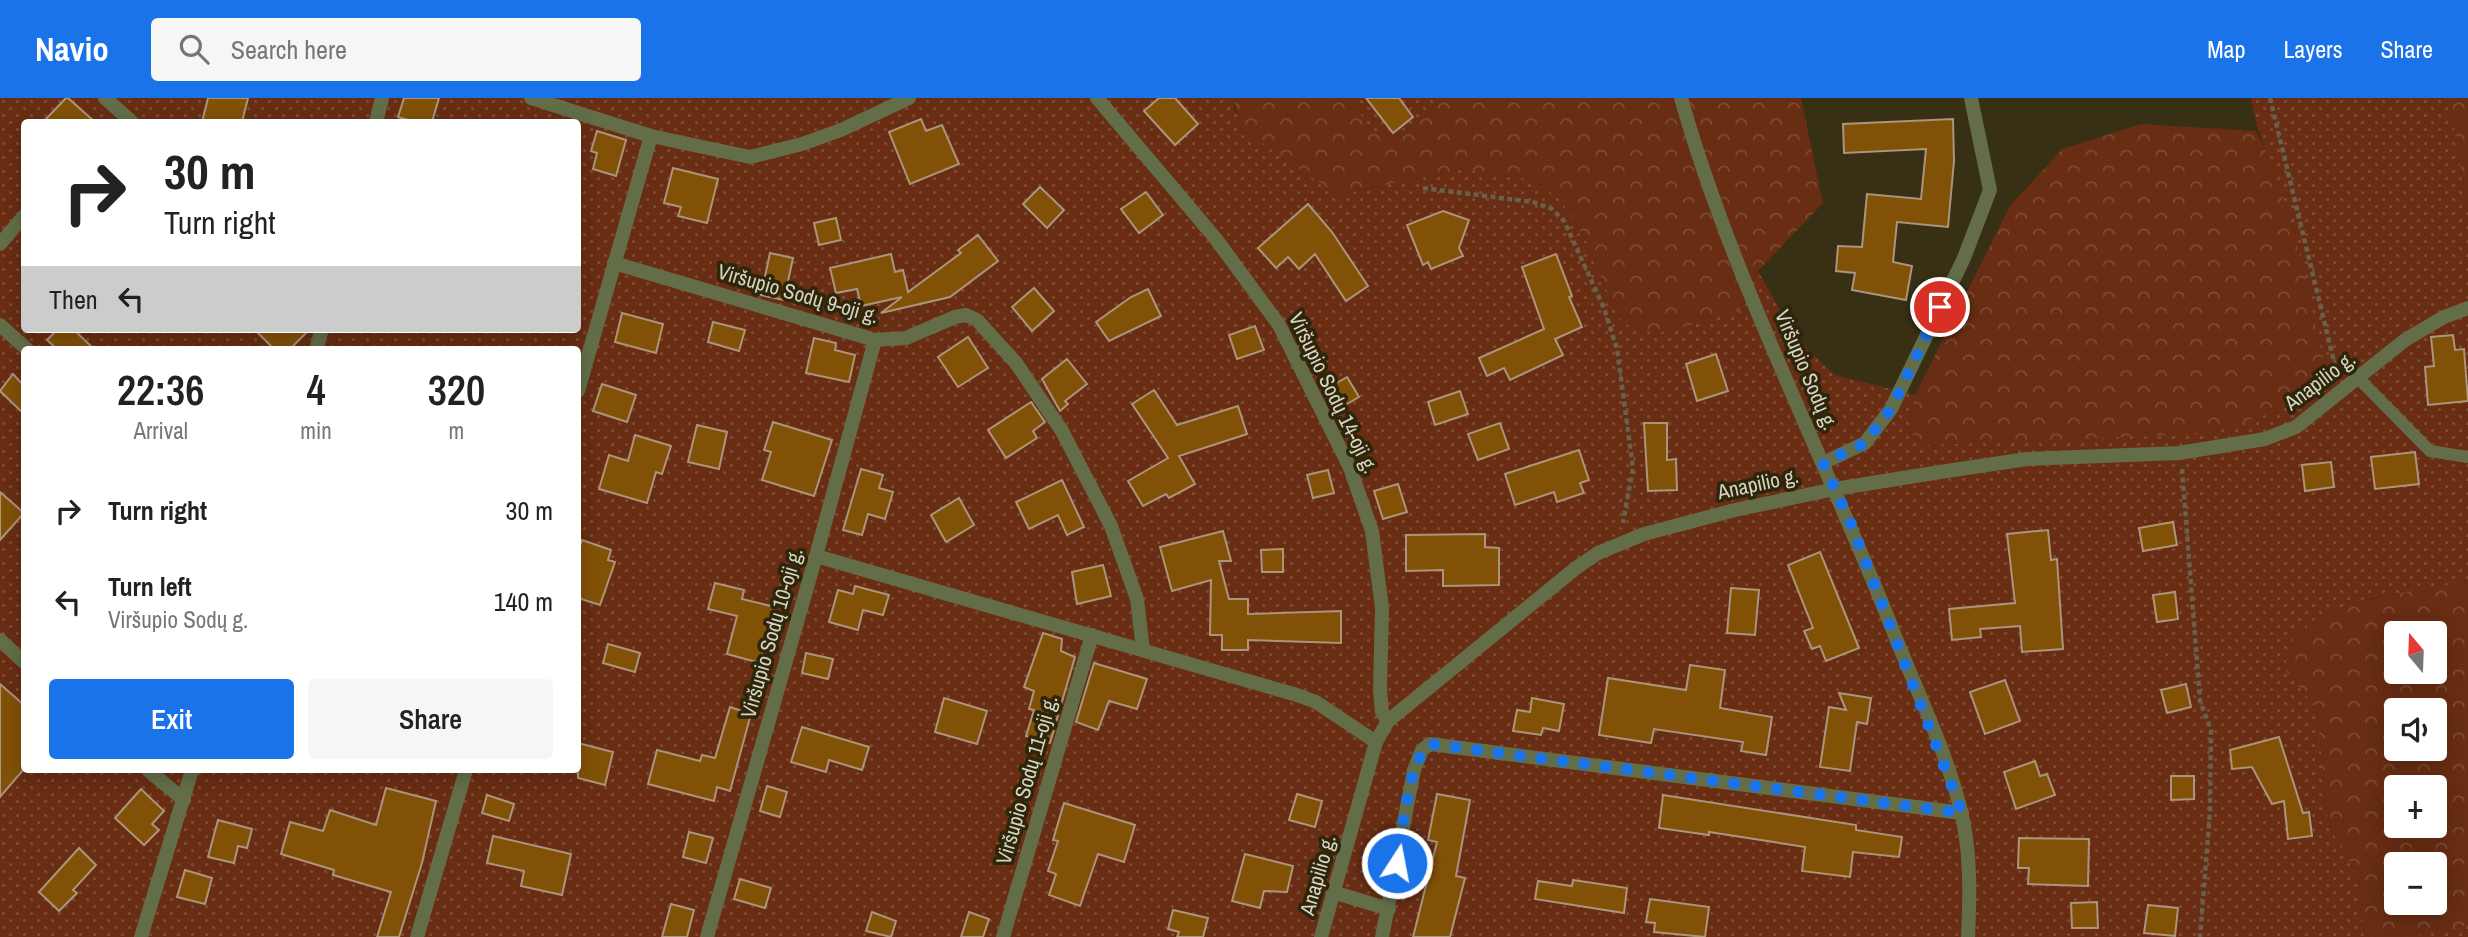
<!DOCTYPE html>
<html lang="en">
<head>
<meta charset="utf-8">
<style>
	:root { --surface:#fff; --page:#f6f6f6; --text:#222; --muted:#767676; --accent:#1a73e8 }
	body { margin:0; font-family:"Archivo Narrow",sans-serif; background:var(--page); color:var(--text); height:100vh; display:flex; flex-direction:column; font-size:26px; white-space:nowrap }
	* { box-sizing:border-box; margin:0 }
	p { font-size:23px; color:var(--muted) }
	.icon { flex:none; width:38px; height:38px; fill:none; stroke:currentColor; stroke-width:2; stroke-linecap:round; stroke-linejoin:round }
	.map { position:relative; flex:1; overflow:hidden }
	.sheet { position:absolute; left:21px; top:248px; width:560px; height:427px; display:flex; flex-direction:column; background:var(--surface); border-radius:7px; box-shadow:0 4px 18px #0003 }
	.sheet>* { flex:none }
	.guide { position:absolute; left:21px; top:21px; width:560px; height:214px; border-radius:7px; box-shadow:0 4px 18px #0003; background:#fff; color:var(--text); overflow:hidden }
	.needle { width:46px; rotate:341deg }
	.fabs { position:absolute; left:2384px; top:523px; display:grid; gap:14px }
	.fabs a { display:grid; place-items:center; width:63px; height:63px; border-radius:7px; background:var(--surface); box-shadow:0 4px 18px #0003; font-size:35px }
	.pin { position:absolute; display:grid; place-items:center; width:60px; height:60px; color:#fff; margin:-30px; border:4px solid #fff; border-radius:50%; box-shadow:0 2px 7px #0007 }
	.me { position:absolute; width:77px; margin:-38px; rotate:11deg; stroke-linejoin:round; filter:drop-shadow(0 0 5px #0008) }
	.turn { display:flex; align-items:center; gap:24px; height:147px; padding:0 28px; font-size:32px }
	.turn .icon { width:91px; height:91px; stroke-width:2.5 }
	.turn b { display:block; font-size:49px; line-height:60px }
	.then { display:flex; align-items:center; height:66px; padding:0 28px; background:#0003; gap:14px; font-size:26px }
	.eta { display:flex; justify-content:space-evenly; align-items:center; height:119px; text-align:center }
	.eta b { font-size:42px; font-weight:600; line-height:49px }
	.cta { display:flex; gap:14px; margin-top:auto; padding:14px 28px }
	.cta a { flex:1; height:80px; border-radius:7px; background:var(--accent); color:#fff; font-size:28px; font-weight:600; line-height:80px; text-align:center }
	.cta a+a { background:var(--page); color:var(--text) }
	ul { padding:0; list-style:none }
	li { display:flex; align-items:center; gap:21px; height:91px; padding:0 28px }
	li div { flex:1 }
	li b { display:block; font-size:26px }
	li em { font-style:normal }
	header { display:flex; align-items:center; gap:42px; box-sizing:border-box; height:98px; padding:0 35px; background:var(--accent); color:#fff }
	header strong { font-size:33px }
	nav { display:flex; gap:38px; margin-inline-start:auto; font-size:24px }
	.search { width:490px; height:63px; background:var(--page); display:flex; align-items:center; gap:18px; box-sizing:border-box; padding:0 24px; border-radius:7px; color:var(--muted); font-size:26px }
	.map>svg:first-child { display:block }
	.grass { fill:url(#grass-dots); fill-rule:evenodd }
	.forest { fill:url(#forest-crowns); fill-rule:evenodd }
	.building { fill:#825108; stroke:#ab957c; stroke-width:2 }
	.lines { fill:none; stroke-linecap:round; stroke-linejoin:round }
	.path { stroke:#68624a; stroke-width:4.5; stroke-dasharray:5 3.5; stroke-linecap:butt }
	.service { stroke:#636e49; stroke-width:12 }
	.minor { stroke:#636e49; stroke-width:14 }
	.route { stroke:#1a73e8; stroke-width:12; stroke-dasharray:0 21.6 }
	.labels { text-anchor:middle; stroke-width:7; stroke-linejoin:round; paint-order:stroke }
	.street-label { font-size:21px; fill:#d8d4c4; stroke:#2d260a }
</style>
</head>
<body>
<header>
<strong>Navio</strong>
<div class="search"><svg class="icon" aria-label="search" viewBox="0 0 24 24"><circle cx="10" cy="10" r="6"/><path d="M15 15l6 6"/></svg>Search here</div>
<nav><a>Map</a><a>Layers</a><a>Share</a></nav>
</header>
<div class="map">
<svg width="2468" height="839" viewBox="0 0 2468 839">
	<defs>
		<pattern id="grass-dots" width="8" height="8" patternUnits="userSpaceOnUse" patternTransform="scale(1.75)"><rect width="8" height="8" fill="#682d13"/><path d="M2 2h.1M6 6h.1" fill="none" stroke="#7d4b34" stroke-width="1.8" stroke-linecap="round"/></pattern>
		<pattern id="forest-crowns" width="20" height="18" patternUnits="userSpaceOnUse" patternTransform="scale(1.75)"><rect width="20" height="18" fill="#682d13"/><path d="M2 6a3 3 0 1 1 6 0M12 15a3 3 0 1 1 6 0" fill="none" stroke="#7d4b34"/></pattern>
	</defs>
	<rect width="100%" height="100%" fill="#373014"/>
	<g class="grass">
		<path d="M 0,0 L 1234,0 L 1234,13 L 1337,97 L 1463,71 L 1534,82 L 1561,102 L 1587,145 L 1618,218 L 1739,213 L 1758,173 L 1796,240 L 1835,277 L 1915,297 L 1908,333 L 1926,347 L 1995,342 L 2278,89 C 2269,57 2256,33 2251,0 L 2449,0 L 2468,114 L 2468,484 L 2372,500 L 2320,520 L 2285,570 L 2317,611 L 2328,726 L 2359,781 L 2364,839 L 0,839 ZM 24,24 L 578,24 L 578,231 L 24,231 ZM 24,252 L 578,252 L 578,672 L 24,672 Z"/>
		<path d="M 1351,0 L 1444,0 C 1431,13 1393,51 1373,33 C 1364,25 1358,10 1351,0 Z"/>
		<path d="M 2468,828 L 2468,839 L 2416,839 L 2425,832 Z"/>
	</g>
	<g class="forest">
		<path d="M 1234,0 L 1351,0 C 1358,10 1364,25 1373,33 C 1393,51 1431,13 1444,0 L 1801,0 L 1823,105 L 1758,173 L 1739,213 L 1665,234 L 1635,233 L 1618,219 L 1587,145 L 1561,102 L 1535,82 L 1463,71 L 1337,97 L 1239,29 Z"/>
		<path d="M 2449,0 L 2468,0 L 2468,114 Z"/>
		<path d="M 2141,26 L 2256,33 C 2292,102 2305,184 2323,260 C 2322,267 2322,276 2319,281 C 2297,310 2235,327 2201,336 L 1926,347 L 1908,333 L 1915,297 L 2010,108 L 2062,51 Z"/>
		<path d="M 2468,484 L 2468,828 L 2425,832 L 2416,839 L 2364,839 L 2359,781 L 2328,726 L 2317,611 L 2284,570 C 2287,562 2288,552 2292,544 C 2311,503 2427,491 2468,484 ZM 2396,536 L 2434,536 L 2434,574 L 2396,574 ZM 2396,612 L 2434,612 L 2434,651 L 2396,651 ZM 2396,690 L 2434,690 L 2434,728 L 2396,728 ZM 2396,766 L 2434,766 L 2434,805 L 2396,805 Z"/>
	</g>
	<g class="building">
		<path d="M 66,0 L 68,0 L 95,24 L 43,24 Z"/>
		<path d="M 208,0 L 248,0 L 242,24 L 202,24 Z"/>
		<path d="M 404,0 L 439,0 L 432,24 L 415,24 L 398,19 Z"/>
		<path d="M 1159,0 L 1175,0 L 1198,26 L 1175,47 L 1144,13 Z"/>
		<path d="M 1366,0 L 1399,0 L 1413,19 L 1393,35 Z"/>
		<path d="M 921,21 L 926,33 L 942,27 L 959,66 L 910,86 L 889,34 Z"/>
		<path d="M 1953,21 L 1954,63 L 1948,129 L 1897,124 L 1893,164 L 1912,168 L 1906,202 L 1852,192 L 1855,175 L 1836,173 L 1838,148 L 1862,149 L 1867,96 L 1921,101 L 1926,51 L 1844,55 L 1843,26 Z"/>
		<path d="M 597,33 L 626,42 L 616,78 L 593,71 L 597,55 L 591,53 Z"/>
		<path d="M 673,70 L 718,81 L 707,125 L 678,118 L 681,109 L 664,105 Z"/>
		<path d="M 1040,89 L 1064,112 L 1047,130 L 1023,106 Z"/>
		<path d="M 1146,94 L 1163,117 L 1139,135 L 1121,111 Z"/>
		<path d="M 1308,106 L 1332,134 L 1368,188 L 1346,203 L 1315,156 L 1299,171 L 1288,159 L 1276,170 L 1258,150 Z"/>
		<path d="M 1443,113 L 1469,122 L 1459,150 L 1463,158 L 1431,171 L 1428,164 L 1423,167 L 1407,127 Z"/>
		<path d="M 836,120 L 841,142 L 819,147 L 814,125 Z"/>
		<path d="M 978,137 L 998,163 L 950,199 L 881,215 L 902,199 L 861,208 L 857,191 L 836,195 L 830,170 L 891,156 L 895,174 L 903,172 L 908,194 L 961,155 L 958,152 Z"/>
		<path d="M 770,155 L 793,160 L 784,202 L 761,197 Z"/>
		<path d="M 1556,156 L 1572,198 L 1569,199 L 1582,229 L 1555,241 L 1563,257 L 1510,282 L 1504,270 L 1487,278 L 1479,260 L 1544,231 L 1522,169 Z"/>
		<path d="M 1034,190 L 1054,213 L 1032,233 L 1012,209 Z"/>
		<path d="M 1148,191 L 1161,218 L 1109,243 L 1096,224 L 1131,199 Z"/>
		<path d="M 622,215 L 663,226 L 656,255 L 615,244 Z"/>
		<path d="M 713,224 L 745,232 L 739,253 L 708,244 Z"/>
		<path d="M 1255,228 L 1264,252 L 1237,261 L 1229,237 Z"/>
		<path d="M 58,231 L 73,231 L 95,252 L 58,252 L 47,242 Z"/>
		<path d="M 254,231 L 310,231 L 289,252 L 275,252 Z"/>
		<path d="M 2453,237 L 2455,252 L 2464,251 L 2468,303 L 2428,307 L 2425,269 L 2434,268 L 2431,239 Z"/>
		<path d="M 968,239 L 988,270 L 958,289 L 938,259 Z"/>
		<path d="M 814,240 L 836,245 L 835,252 L 855,257 L 849,284 L 806,275 Z"/>
		<path d="M 1716,256 L 1728,293 L 1697,303 L 1686,266 Z"/>
		<path d="M 1067,261 L 1087,286 L 1065,303 L 1068,306 L 1060,313 L 1042,281 Z"/>
		<path d="M 13,276 L 24,288 L 24,316 L 0,293 Z"/>
		<path d="M 1347,279 L 1359,299 L 1335,313 L 1323,293 Z"/>
		<path d="M 602,286 L 636,297 L 627,324 L 593,313 Z"/>
		<path d="M 1154,292 L 1177,327 L 1238,308 L 1247,336 L 1179,358 L 1195,386 L 1169,400 L 1166,396 L 1143,408 L 1128,383 L 1168,360 L 1132,306 Z"/>
		<path d="M 1460,293 L 1468,316 L 1435,327 L 1428,304 Z"/>
		<path d="M 1031,304 L 1045,324 L 1033,333 L 1037,340 L 1006,360 L 988,332 Z"/>
		<path d="M 773,324 L 832,342 L 814,398 L 762,382 L 771,354 L 764,352 Z"/>
		<path d="M 1500,325 L 1509,351 L 1478,362 L 1468,336 Z"/>
		<path d="M 1644,325 L 1667,325 L 1667,362 L 1676,361 L 1677,392 L 1648,393 Z"/>
		<path d="M 697,327 L 727,334 L 719,371 L 688,364 Z"/>
		<path d="M 635,337 L 671,348 L 662,376 L 656,374 L 647,405 L 599,391 L 609,357 L 628,363 Z"/>
		<path d="M 1579,352 L 1589,382 L 1580,385 L 1584,395 L 1557,404 L 1554,394 L 1515,407 L 1505,376 Z"/>
		<path d="M 2415,354 L 2419,386 L 2375,391 L 2371,359 Z"/>
		<path d="M 2331,364 L 2334,389 L 2305,393 L 2302,367 Z"/>
		<path d="M 861,371 L 883,377 L 879,390 L 893,394 L 885,421 L 868,416 L 862,437 L 843,432 Z"/>
		<path d="M 1328,372 L 1334,395 L 1313,400 L 1307,377 Z"/>
		<path d="M 1062,382 L 1084,429 L 1067,437 L 1058,417 L 1029,431 L 1016,404 Z"/>
		<path d="M 1398,386 L 1407,414 L 1383,421 L 1374,393 Z"/>
		<path d="M 0,394 L 24,415 L 0,442 Z"/>
		<path d="M 959,400 L 974,427 L 946,444 L 931,417 Z"/>
		<path d="M 2173,424 L 2177,447 L 2143,453 L 2139,430 Z"/>
		<path d="M 2048,432 L 2051,462 L 2057,461 L 2063,551 L 2022,554 L 2020,528 L 1980,531 L 1981,539 L 1952,542 L 1949,511 L 2015,505 L 2007,436 Z"/>
		<path d="M 1223,433 L 1231,463 L 1219,463 L 1229,501 L 1248,501 L 1248,516 L 1341,513 L 1341,545 L 1248,542 L 1248,552 L 1222,552 L 1222,537 L 1210,537 L 1211,482 L 1172,493 L 1160,449 Z"/>
		<path d="M 1485,436 L 1485,449 L 1499,450 L 1499,487 L 1443,488 L 1443,472 L 1406,473 L 1406,437 Z"/>
		<path d="M 582,442 L 611,452 L 608,462 L 615,464 L 600,507 L 578,500 L 578,454 Z"/>
		<path d="M 1283,451 L 1283,474 L 1262,474 L 1261,452 Z"/>
		<path d="M 1820,454 L 1859,550 L 1826,563 L 1820,548 L 1812,551 L 1804,533 L 1813,530 L 1788,467 Z"/>
		<path d="M 1103,467 L 1111,498 L 1077,506 L 1072,474 Z"/>
		<path d="M 715,485 L 744,492 L 742,501 L 775,509 L 760,565 L 727,556 L 737,518 L 708,511 Z"/>
		<path d="M 855,488 L 889,497 L 883,517 L 863,512 L 858,532 L 829,524 L 838,492 L 853,496 Z"/>
		<path d="M 1731,490 L 1759,492 L 1755,537 L 1727,535 Z"/>
		<path d="M 2175,494 L 2178,521 L 2157,524 L 2153,497 Z"/>
		<path d="M 1043,535 L 1062,541 L 1061,553 L 1075,559 L 1050,645 L 1026,638 L 1034,612 L 1029,611 L 1034,593 L 1024,589 Z"/>
		<path d="M 608,546 L 640,555 L 635,574 L 603,565 Z"/>
		<path d="M 806,555 L 833,561 L 828,581 L 802,575 Z"/>
		<path d="M 1094,565 L 1147,581 L 1137,611 L 1109,603 L 1098,632 L 1076,624 Z"/>
		<path d="M 1690,567 L 1725,572 L 1720,610 L 1772,619 L 1766,657 L 1741,653 L 1743,644 L 1654,631 L 1651,645 L 1599,637 L 1608,580 L 1686,592 Z"/>
		<path d="M 2005,582 L 2020,623 L 1985,636 L 1970,594 Z"/>
		<path d="M 0,586 L 24,607 L 24,671 L 0,699 Z"/>
		<path d="M 2186,586 L 2191,609 L 2167,615 L 2161,592 Z"/>
		<path d="M 1839,595 L 1871,600 L 1867,626 L 1857,624 L 1850,673 L 1820,669 L 1829,609 L 1846,612 Z"/>
		<path d="M 944,600 L 987,613 L 977,646 L 935,634 Z"/>
		<path d="M 1532,600 L 1564,606 L 1559,633 L 1543,630 L 1541,637 L 1513,633 L 1517,612 L 1530,614 Z"/>
		<path d="M 730,609 L 751,616 L 730,693 L 717,689 L 714,703 L 648,686 L 657,652 L 700,663 L 702,657 L 715,660 Z"/>
		<path d="M 802,629 L 869,649 L 862,672 L 829,662 L 826,674 L 791,664 Z"/>
		<path d="M 2279,639 L 2303,715 L 2309,714 L 2312,738 L 2288,741 L 2284,703 L 2272,706 L 2252,669 L 2232,671 L 2230,652 Z"/>
		<path d="M 578,645 L 613,654 L 605,687 L 578,680 Z"/>
		<path d="M 2035,663 L 2040,678 L 2047,676 L 2055,697 L 2016,711 L 2004,674 Z"/>
		<path d="M 2171,678 L 2194,678 L 2194,701 L 2171,702 Z"/>
		<path d="M 767,688 L 787,694 L 780,719 L 760,713 Z"/>
		<path d="M 386,690 L 436,703 L 422,765 L 399,839 L 377,839 L 391,794 L 333,777 L 334,772 L 281,756 L 290,724 L 323,733 L 330,712 L 376,727 Z"/>
		<path d="M 141,691 L 164,713 L 152,726 L 159,732 L 144,747 L 115,720 Z"/>
		<path d="M 1297,696 L 1322,703 L 1315,729 L 1289,722 Z"/>
		<path d="M 1437,696 L 1470,702 L 1456,778 L 1465,780 L 1450,839 L 1413,839 L 1437,744 L 1428,742 Z"/>
		<path d="M 487,697 L 514,706 L 509,723 L 482,715 Z"/>
		<path d="M 1663,697 L 1856,727 L 1856,732 L 1902,739 L 1899,759 L 1853,754 L 1850,779 L 1802,773 L 1805,749 L 1709,734 L 1709,737 L 1659,730 Z"/>
		<path d="M 1064,705 L 1135,727 L 1124,764 L 1098,756 L 1080,808 L 1049,797 L 1056,776 L 1048,773 L 1058,743 L 1053,742 Z"/>
		<path d="M 218,722 L 252,731 L 247,750 L 238,748 L 234,765 L 208,759 Z"/>
		<path d="M 689,734 L 713,740 L 706,765 L 683,759 Z"/>
		<path d="M 493,738 L 571,756 L 562,797 L 521,788 L 524,773 L 487,765 Z"/>
		<path d="M 2019,740 L 2089,741 L 2088,788 L 2028,786 L 2029,770 L 2018,770 Z"/>
		<path d="M 79,750 L 96,767 L 73,792 L 77,795 L 59,813 L 39,794 Z"/>
		<path d="M 1245,756 L 1293,768 L 1287,794 L 1264,793 L 1260,810 L 1232,803 Z"/>
		<path d="M 185,772 L 212,780 L 205,806 L 177,799 Z"/>
		<path d="M 740,781 L 771,790 L 765,810 L 734,801 Z"/>
		<path d="M 1573,782 L 1627,790 L 1624,815 L 1535,801 L 1538,783 L 1572,788 Z"/>
		<path d="M 1650,801 L 1709,809 L 1705,839 L 1654,834 L 1655,825 L 1646,824 Z"/>
		<path d="M 2097,804 L 2098,830 L 2072,830 L 2071,805 Z"/>
		<path d="M 671,806 L 694,812 L 687,839 L 662,839 Z"/>
		<path d="M 2148,807 L 2178,810 L 2175,838 L 2144,835 Z"/>
		<path d="M 1173,812 L 1208,820 L 1203,839 L 1177,839 L 1179,834 L 1168,831 Z"/>
		<path d="M 872,814 L 896,823 L 891,839 L 866,833 Z"/>
		<path d="M 969,814 L 989,821 L 983,839 L 961,839 Z"/>
	</g>
	<g class="lines">
		<g class="path">
			<path d="M 2270,0 L 2336,272"/>
			<path d="M 1423,90 L 1533,104 L 1552,111 L 1564,123 L 1604,210 L 1617,251 L 1633,370 L 1623,425"/>
			<path d="M 2182,371 L 2200,603 L 2211,632 L 2210,714 L 2200,839"/>
		</g>
		<path class="service" d="M 2359,281 L 2430,353 L 2468,359"/>
		<g class="minor">
			<path d="M 105,0 L 132,24"/>
			<path d="M 531,0 L 651,38 L 750,59 L 802,46 L 841,32 L 909,0"/>
			<path d="M 1097,0 L 1216,141 L 1279,227 L 1350,370 L 1372,433 L 1382,510 L 1380,592 L 1382,614 L 1388,623"/>
			<path d="M 1681,0 C 1733,183 1822,353 1892,530 C 1915,590 1946,651 1961,713 C 1971,754 1970,797 1968,839"/>
			<path d="M 376,24 L 382,0"/>
			<path d="M 0,146 L 24,118"/>
			<path d="M 614,165 L 875,242 L 906,240 L 955,219 L 966,217 L 977,222 L 1016,265 L 1062,333 L 1111,428 L 1137,501 L 1143,552"/>
			<path d="M 0,227 L 28,252"/>
			<path d="M 316,252 L 322,231"/>
			<path d="M 578,293 L 651,38"/>
			<path d="M 1823,365 L 1865,345 L 1891,311 L 1964,160 L 1990,92 L 1971,0"/>
			<path d="M 816,458 L 1297,597 L 1316,604 L 1376,644"/>
			<path d="M 0,542 L 24,564"/>
			<path d="M 148,672 L 184,702"/>
			<path d="M 1336,795 L 1389,811"/>
			<path d="M 141,839 L 192,672"/>
			<path d="M 417,839 L 466,672"/>
			<path d="M 707,839 L 816,458 L 875,242"/>
			<path d="M 1003,839 L 1092,537"/>
			<path d="M 1321,839 L 1376,644 L 1388,623 L 1576,470 L 1598,455 L 1644,436 L 1735,412 L 1835,391 L 1940,374 L 2027,361 L 2179,355 L 2265,341 L 2296,329 L 2405,242 L 2444,219 L 2468,210"/>
			<path d="M 1382,839 L 1414,672 L 1422,652 L 1430,646 L 1962,715"/>
		</g>
	</g>
	<g class="lines">
		<path class="route" d="M 1397,765 C 1403,735 1407,664 1430,646 L 1962,715 L 1852,428 L 1823,365 L 1865,345 L 1891,311 L 1940,209"/>
	</g>
	<g class="labels">
		<g class="street-label">
			<text transform="translate(798 196) rotate(16)" y="7">Viršupio Sodų 9-oji g.</text>
			<text transform="translate(1806 272) rotate(67)" y="7">Viršupio Sodų g.</text>
			<text transform="translate(2320 283) rotate(-37)" y="7">Anapilio g.</text>
			<text transform="translate(1333 295) rotate(64)" y="7">Viršupio Sodų 14-oji g.</text>
			<text transform="translate(1758 386) rotate(-12)" y="7">Anapilio g.</text>
			<text transform="translate(772 535) rotate(-74)" y="7">Viršupio Sodų 10-oji g.</text>
			<text transform="translate(1027 682) rotate(-74)" y="7">Viršupio Sodų 11-oji g.</text>
			<text transform="translate(1318 777) rotate(-74)" y="7">Anapilio g.</text>
		</g>
	</g>
</svg>
<div class="fabs">
<a><svg class="needle" viewBox="-14 -14 28 28"><path d="M0-13l5 13h-10z" fill="#e53935"/><path d="M0 13l5-13h-10z" fill="#767676"/></svg></a>
<a><svg class="icon" aria-label="sound" viewBox="0 0 24 24"><path d="M4 9h4l5-4v14l-5-4H4zM17 9q2 3 0 6"/></svg></a>
<a>+</a>
<a>−</a>
</div>
<div class="pin" style="left:1940px;top:209px;background:#d93025"><svg class="icon" aria-label="arrive" viewBox="0 0 24 24"><path d="M6 21V4h12l-3 4 3 4H6"/></svg></div>
<svg class="me" style="left:1397px;top:765px" viewBox="-20 -20 40 40"><circle r="17" fill="#1a73e8" stroke="#fff" stroke-width="3"/><path d="M0-11L8 9 0 5-8 9z" fill="#fff"/></svg>
<div class="guide">
<div class="turn"><svg class="icon" aria-label="right" viewBox="0 0 24 24"><path d="M7 20v-9h11M14 6l5 5-5 5"/></svg><div><b>30 m</b>Turn right</div></div>
<div class="then">Then<svg class="icon" aria-label="left" viewBox="0 0 24 24"><path d="M17 20v-9H6M10 6l-5 5 5 5"/></svg></div>
</div>
<section class="sheet">
<div class="eta">
<div><b>22:36</b><p>Arrival</p></div>
<div><b>4</b><p>min</p></div>
<div><b>320</b><p>m</p></div>
</div>
<ul>
<li><svg class="icon" aria-label="right" viewBox="0 0 24 24"><path d="M7 20v-9h11M14 6l5 5-5 5"/></svg><div><b>Turn right</b></div><em>30 m</em></li>
<li><svg class="icon" aria-label="left" viewBox="0 0 24 24"><path d="M17 20v-9H6M10 6l-5 5 5 5"/></svg><div><b>Turn left</b><p>Viršupio Sodų g.</p></div><em>140 m</em></li>
</ul>
<div class="cta"><a>Exit</a><a>Share</a></div>
</section>
</div>
</body>
</html>
